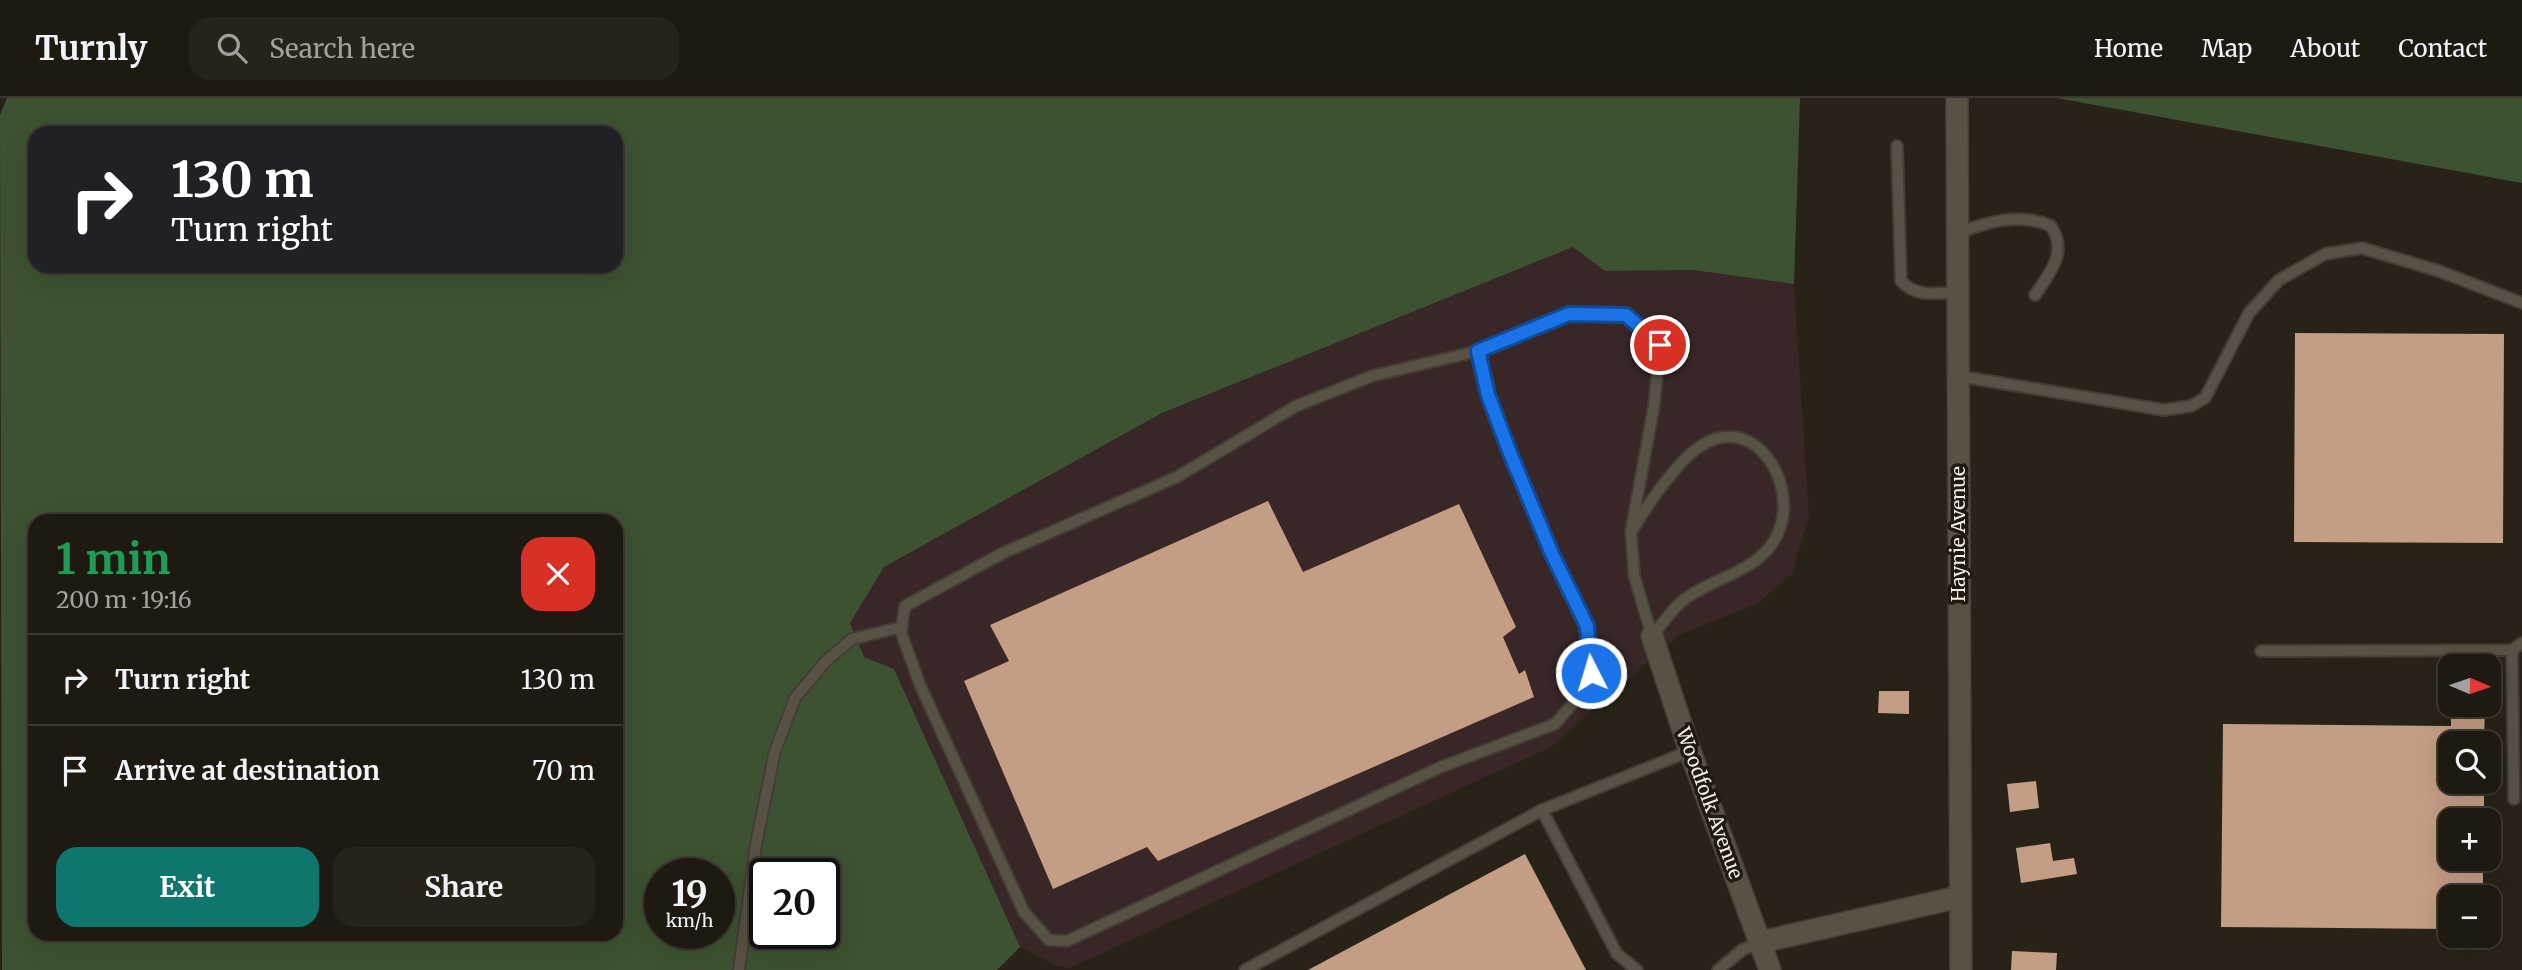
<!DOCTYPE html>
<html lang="en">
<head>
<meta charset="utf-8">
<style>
	:root { --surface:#1f1a11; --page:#27231a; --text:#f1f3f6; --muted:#a1a19f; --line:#3c3831; --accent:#0f766e }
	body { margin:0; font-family:Merriweather,serif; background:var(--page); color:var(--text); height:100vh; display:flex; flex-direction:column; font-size:26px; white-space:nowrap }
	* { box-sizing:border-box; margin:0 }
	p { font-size:23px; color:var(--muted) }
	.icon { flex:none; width:38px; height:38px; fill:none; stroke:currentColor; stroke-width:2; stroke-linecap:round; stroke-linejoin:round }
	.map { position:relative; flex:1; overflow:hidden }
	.sheet { position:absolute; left:28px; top:416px; width:595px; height:427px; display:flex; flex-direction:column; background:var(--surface); border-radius:21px; box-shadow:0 7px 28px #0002,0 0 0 2px var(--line) }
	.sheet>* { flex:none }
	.hud { position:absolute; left:28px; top:28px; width:595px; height:147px; border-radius:21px; box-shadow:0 7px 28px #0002,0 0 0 2px var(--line); background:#202124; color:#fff; overflow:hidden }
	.needle { width:46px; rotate:92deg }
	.tools { position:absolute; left:2438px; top:556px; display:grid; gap:14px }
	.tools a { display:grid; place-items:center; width:63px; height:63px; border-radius:14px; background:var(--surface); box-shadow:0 7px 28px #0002,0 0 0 2px var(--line); font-size:35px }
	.speed { position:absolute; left:644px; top:760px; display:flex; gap:14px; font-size:35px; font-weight:700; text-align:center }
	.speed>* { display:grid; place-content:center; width:91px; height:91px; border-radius:50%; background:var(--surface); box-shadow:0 7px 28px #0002,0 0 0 2px var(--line); line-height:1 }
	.speed small { font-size:18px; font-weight:400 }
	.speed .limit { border:4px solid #111; border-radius:10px; background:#fff; color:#111 }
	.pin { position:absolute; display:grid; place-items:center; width:60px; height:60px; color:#fff; margin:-30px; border:4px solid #fff; border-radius:50%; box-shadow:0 2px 7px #0007 }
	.me { position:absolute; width:77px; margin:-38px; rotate:355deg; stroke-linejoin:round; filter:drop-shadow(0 0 5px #0008) }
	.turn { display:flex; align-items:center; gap:24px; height:147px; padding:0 28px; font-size:32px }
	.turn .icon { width:91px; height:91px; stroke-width:2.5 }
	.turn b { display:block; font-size:49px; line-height:60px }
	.round { display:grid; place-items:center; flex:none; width:74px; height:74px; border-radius:21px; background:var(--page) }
	.headline { display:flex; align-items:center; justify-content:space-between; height:119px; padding:0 28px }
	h1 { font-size:42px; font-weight:700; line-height:52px; color:#1e9e55 }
	.button { display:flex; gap:14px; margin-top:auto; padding:14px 28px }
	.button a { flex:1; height:80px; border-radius:21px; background:var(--accent); color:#fff; font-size:28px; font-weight:700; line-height:80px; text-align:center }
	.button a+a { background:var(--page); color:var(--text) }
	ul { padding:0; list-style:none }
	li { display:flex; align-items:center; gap:21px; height:91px; padding:0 28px; border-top:2px solid var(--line) }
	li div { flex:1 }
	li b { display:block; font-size:26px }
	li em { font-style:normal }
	header { display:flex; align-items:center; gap:42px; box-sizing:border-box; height:98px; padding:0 35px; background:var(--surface); border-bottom:2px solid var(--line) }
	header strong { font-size:33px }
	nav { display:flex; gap:38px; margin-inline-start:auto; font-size:24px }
	.search { width:490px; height:63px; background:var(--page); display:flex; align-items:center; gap:18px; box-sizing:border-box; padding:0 24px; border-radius:21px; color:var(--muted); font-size:26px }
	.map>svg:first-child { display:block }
	.industrial { fill:#392626 }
	.forest { fill:#3d5232; fill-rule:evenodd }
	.building { fill:#c49d85 }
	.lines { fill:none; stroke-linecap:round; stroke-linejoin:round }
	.lane-casing { stroke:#433e35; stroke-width:14 }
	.street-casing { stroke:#433e35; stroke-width:24 }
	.lane { stroke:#585244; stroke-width:10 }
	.street { stroke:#585244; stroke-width:21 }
	.route-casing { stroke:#114b97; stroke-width:18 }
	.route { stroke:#1a73e8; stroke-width:12 }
	.labels { text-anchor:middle; stroke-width:7; stroke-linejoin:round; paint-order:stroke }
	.street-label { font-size:19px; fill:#f2eee6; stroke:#201a0e }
</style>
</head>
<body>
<header>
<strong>Turnly</strong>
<div class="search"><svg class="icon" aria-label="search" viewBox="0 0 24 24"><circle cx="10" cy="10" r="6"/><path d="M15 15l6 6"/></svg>Search here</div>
<nav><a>Home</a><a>Map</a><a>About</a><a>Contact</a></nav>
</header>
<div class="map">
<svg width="2522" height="872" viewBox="0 0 2522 872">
	<rect width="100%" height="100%" fill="#292317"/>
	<path class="industrial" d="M 1573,149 L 1606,173 L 1693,172 L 1794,186 L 1809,418 L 1792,476 L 1758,505 L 1679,537 L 1551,649 L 1070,870 L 1057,868 L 1020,849 L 894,571 L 864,559 L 850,525 L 884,469 L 1162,315 Z"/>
	<g class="forest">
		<path d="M 7,0 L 1800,0 L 1794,186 L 1693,172 L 1605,173 L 1573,149 L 1162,315 L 884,469 L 850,525 L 864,559 L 894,571 L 1020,849 L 997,872 L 2,872 L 0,17 ZM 35,35 L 616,35 L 616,168 L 35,168 ZM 35,424 L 616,424 L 616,836 L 35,836 ZM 660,775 L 719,775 L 719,835 L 660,835 ZM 765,775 L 824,775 L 824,835 L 765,835 Z"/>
		<path d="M 2057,0 L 2522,0 L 2522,85 Z"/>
	</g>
	<g class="building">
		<path d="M 2295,235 L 2504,236 L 2503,445 L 2294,444 Z"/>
		<path d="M 1268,403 L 1303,474 L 1459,406 L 1516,529 L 1503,539 L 1519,576 L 1525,572 L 1534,599 L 1158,763 L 1147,749 L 1053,791 L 964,583 L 1009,563 L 990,527 Z"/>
		<path d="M 1879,593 L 1909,593 L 1909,616 L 1878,615 Z"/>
		<path d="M 2451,607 L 2485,607 L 2484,646 L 2450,646 L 2450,684 L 2484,684 L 2484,723 L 2450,723 L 2450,761 L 2483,761 L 2483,800 L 2450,800 L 2450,831 L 2221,829 L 2223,626 L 2451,628 Z"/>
		<path d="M 2036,683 L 2039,710 L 2010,714 L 2007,686 Z"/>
		<path d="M 2050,745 L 2053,763 L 2074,760 L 2077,776 L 2021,785 L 2016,750 Z"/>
		<path d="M 1525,756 L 1586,872 L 1308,872 Z"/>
		<path d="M 2012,853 L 2057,855 L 2056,872 L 2011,872 Z"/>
	</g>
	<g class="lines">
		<g class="lane-casing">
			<g id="lane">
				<path d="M 1897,48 L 1901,183 C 1917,200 1936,195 1958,194"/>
				<path d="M 1957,135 C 1988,124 2020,114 2051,128 C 2068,154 2050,175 2035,197"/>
				<path d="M 1478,253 L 1488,297 L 1510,355 L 1552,456 L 1587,528 L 1591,574 L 1575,603 L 1555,626 L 1441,669 L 1067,843 L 1049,842 L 1024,814 L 920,587 L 901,534 L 905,508 L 1003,455 L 1177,379 L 1296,308 L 1372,278 L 1478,253 L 1569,216 L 1626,217 L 1660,247 L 1654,308 L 1631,433 L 1634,477 L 1652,538"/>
				<path d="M 1958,278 L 2164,312 L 2191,308 L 2205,300 L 2249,215 L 2279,182 L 2325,156 L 2362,150 L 2439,173 L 2522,205"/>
				<path d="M 1634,430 C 1648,406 1681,357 1706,345 C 1757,318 1796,385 1780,430 C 1765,475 1711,478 1680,505 C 1670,514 1661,528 1652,538"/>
				<path d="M 2512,552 L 2514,701"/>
				<path d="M 2261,553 L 2512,552 L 2522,545"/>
				<path d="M 739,872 L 756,746 L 775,653 L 795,600 L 826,563 L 852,541 L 902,529"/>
				<path d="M 1245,872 L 1542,712"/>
				<path d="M 1637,872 L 1617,856 L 1542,712 L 1690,653"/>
				<path d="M 1718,872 L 1742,852 L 1761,844"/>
			</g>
		</g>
		<g class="street-casing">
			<g id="street">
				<path d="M 1957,0 L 1961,872"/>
				<path d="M 1652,538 L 1690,653 L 1770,872"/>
				<path d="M 1761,844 L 1959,799"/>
			</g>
		</g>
		<use href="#lane" class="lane"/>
		<use href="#street" class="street"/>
	</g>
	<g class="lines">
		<g class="route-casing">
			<path id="route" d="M 1591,575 L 1587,528 L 1552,456 L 1510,355 L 1488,297 L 1478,253 L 1569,216 L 1626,217 L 1660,247"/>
		</g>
		<use href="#route" class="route"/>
	</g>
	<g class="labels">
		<g class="street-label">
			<text transform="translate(1958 436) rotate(-90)" y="7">Haynie Avenue</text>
			<text transform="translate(1710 705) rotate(70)" y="7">Woodfolk Avenue</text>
		</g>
	</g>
</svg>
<div class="tools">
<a><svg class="needle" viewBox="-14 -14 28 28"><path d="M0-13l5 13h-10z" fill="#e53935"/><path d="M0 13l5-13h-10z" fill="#a1a19f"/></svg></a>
<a><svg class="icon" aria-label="search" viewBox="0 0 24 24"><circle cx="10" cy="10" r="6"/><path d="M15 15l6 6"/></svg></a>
<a>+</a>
<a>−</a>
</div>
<div class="speed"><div>19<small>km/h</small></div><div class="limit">20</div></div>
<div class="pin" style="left:1660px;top:247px;background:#d93025"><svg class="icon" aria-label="arrive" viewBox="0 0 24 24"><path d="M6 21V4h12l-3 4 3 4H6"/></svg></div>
<svg class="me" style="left:1591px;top:575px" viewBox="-20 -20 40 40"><circle r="17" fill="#1a73e8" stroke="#fff" stroke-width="3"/><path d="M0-11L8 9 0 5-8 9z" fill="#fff"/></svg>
<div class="hud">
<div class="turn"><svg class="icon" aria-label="right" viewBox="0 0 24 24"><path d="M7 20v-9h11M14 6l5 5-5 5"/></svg><div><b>130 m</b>Turn right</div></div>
</div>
<section class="sheet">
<div class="headline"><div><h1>1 min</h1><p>200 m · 19:16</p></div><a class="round" style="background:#d93025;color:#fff"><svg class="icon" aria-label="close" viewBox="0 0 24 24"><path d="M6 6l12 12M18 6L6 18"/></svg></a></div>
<ul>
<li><svg class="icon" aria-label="right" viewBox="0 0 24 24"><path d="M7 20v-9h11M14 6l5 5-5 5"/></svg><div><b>Turn right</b></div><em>130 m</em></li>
<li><svg class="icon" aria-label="arrive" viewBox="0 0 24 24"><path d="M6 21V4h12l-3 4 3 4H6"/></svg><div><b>Arrive at destination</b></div><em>70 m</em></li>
</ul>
<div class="button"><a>Exit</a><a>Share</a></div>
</section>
</div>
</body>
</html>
